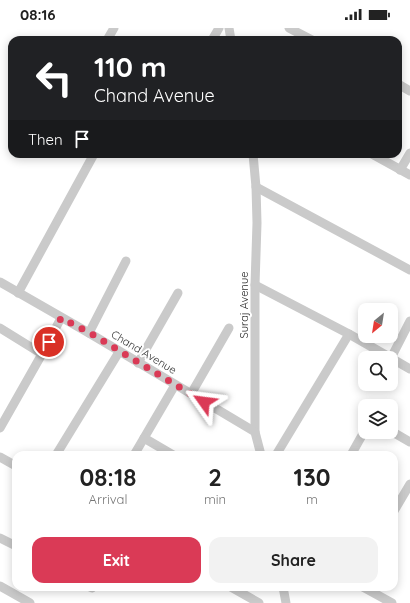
<!DOCTYPE html>
<html lang="en">
<head>
<meta charset="utf-8">
<style>
	:root { --surface:#fff; --page:#f2f2f2; --text:#222; --muted:#767676; --accent:#da3a56 }
	body { margin:0; font-family:Quicksand,sans-serif; background:var(--page); color:var(--text); height:100vh; display:flex; flex-direction:column; font-size:15px; white-space:nowrap }
	* { box-sizing:border-box; margin:0 }
	p { font-size:13px; color:var(--muted) }
	.icon { flex:none; width:22px; height:22px; fill:none; stroke:currentColor; stroke-width:2; stroke-linecap:round; stroke-linejoin:round }
	.map { position:relative; flex:1; overflow:hidden }
	.side { position:absolute; left:12px; top:423px; width:386px; height:140px; display:flex; flex-direction:column; background:var(--surface); border-radius:12px; box-shadow:0 2px 10px #0003 }
	.side>* { flex:none }
	.top-card { position:absolute; left:8px; top:8px; width:394px; height:122px; border-radius:12px; box-shadow:0 2px 10px #0003; background:#202124; color:#fff; overflow:hidden }
	.needle { width:26px; rotate:210deg }
	.tools { position:absolute; left:358px; top:275px; display:grid; gap:8px }
	.tools a { display:grid; place-items:center; width:40px; height:40px; border-radius:8px; background:var(--surface); box-shadow:0 2px 10px #0003; font-size:20px }
	.pin { position:absolute; display:grid; place-items:center; width:34px; height:34px; color:#fff; margin:-17px; border:2px solid #fff; border-radius:50%; box-shadow:0 1px 4px #0007 }
	.me { position:absolute; width:44px; margin:-22px; rotate:301deg; stroke-linejoin:round; filter:drop-shadow(0 0 3px #0008) }
	.turn { display:flex; align-items:center; gap:14px; height:84px; padding:0 20px; font-size:18px }
	.turn .icon { width:52px; height:52px; stroke-width:2.5 }
	.turn b { display:block; font-size:28px; line-height:34px }
	.then { display:flex; align-items:center; height:38px; padding:0 20px; background:#0003; gap:8px; font-size:15px }
	.eta { display:flex; justify-content:space-evenly; align-items:center; height:68px; text-align:center }
	.eta b { font-size:24px; font-weight:700; line-height:28px }
	.primary-button { display:flex; gap:8px; margin-top:auto; padding:8px 20px }
	.primary-button a { flex:1; height:46px; border-radius:12px; background:var(--accent); color:#fff; font-size:16px; font-weight:700; line-height:46px; text-align:center }
	.primary-button a+a { background:var(--page); color:var(--text) }
	.status { display:flex; justify-content:space-between; align-items:center; height:28px; padding:0 20px; background:var(--surface); direction:ltr }
	.status svg { height:11px; fill:currentColor }
	.map>svg:first-child { display:block }
	.lines { fill:none; stroke-linecap:round; stroke-linejoin:round }
	.minor { stroke:#cacaca; stroke-width:9 }
	.route { stroke:#da3a56; stroke-width:7; stroke-dasharray:0 12.6 }
	.labels { text-anchor:middle; stroke-width:4; stroke-linejoin:round; paint-order:stroke }
	.street-label { font-size:11px; fill:#2d2d2d; stroke:#fff }
</style>
</head>
<body>
<div class="status"><b>08:16</b><svg viewBox="0 0 49 12"><path d="M0 12V9h3v3zM5 12V6h3v6zM10 12V3h3v9zM15 12V0h3v12zM26 1h20v11H26zM47 4h2v5h-2z"/></svg></div>
<div class="map">
<svg width="410" height="575" viewBox="0 0 410 575">
	<rect width="100%" height="100%" fill="#fff"/>
	<g class="lines">
		<g class="minor">
			<path d="M 229,0 L 231,12"/>
			<path d="M 289,0 L 312,12"/>
			<path d="M 107,12 L 114,0"/>
			<path d="M 212,12 L 219,0"/>
			<path d="M 398,56 L 410,63"/>
			<path d="M 253,126 L 256,159 L 257,195 L 255,257 L 255,404 L 261,427"/>
			<path d="M 372,126 L 410,147"/>
			<path d="M 400,142 L 410,125"/>
			<path d="M 256,159 L 410,242"/>
			<path d="M 0,254 L 89,305 L 255,404"/>
			<path d="M 255,257 L 349,306 L 391,330"/>
			<path d="M 18,265 L 94,126"/>
			<path d="M 0,300 L 42,326"/>
			<path d="M 89,305 L 126,233"/>
			<path d="M 391,330 L 410,293"/>
			<path d="M 391,330 L 410,341"/>
			<path d="M 138,335 L 178,265"/>
			<path d="M 191,366 L 229,300"/>
			<path d="M 0,400 L 42,326 L 61,290"/>
			<path d="M 391,403 L 410,414"/>
			<path d="M 144,410 L 175,357"/>
			<path d="M 56,427 L 119,324"/>
			<path d="M 134,427 L 144,410 L 173,427"/>
			<path d="M 276,427 L 349,306"/>
			<path d="M 351,427 L 365,402"/>
			<path d="M 0,429 L 16,438"/>
			<path d="M 394,483 L 410,456"/>
			<path d="M 0,510 L 16,518"/>
			<path d="M 0,558 L 30,575"/>
			<path d="M 90,559 L 92,560"/>
			<path d="M 231,559 L 259,575"/>
			<path d="M 283,559 L 286,575"/>
			<path d="M 363,559 L 392,575"/>
		</g>
	</g>
	<g class="lines">
		<path class="route" d="M 49,314 L 61,290 L 90,305 L 204,374"/>
	</g>
	<g class="labels">
		<g class="street-label">
			<text transform="translate(244 277) rotate(-90)" y="4">Suraj Avenue</text>
			<text transform="translate(144 324) rotate(31)" y="4">Chand Avenue</text>
		</g>
	</g>
</svg>
<div class="tools">
<a><svg class="needle" viewBox="-14 -14 28 28"><path d="M0-13l5 13h-10z" fill="#e53935"/><path d="M0 13l5-13h-10z" fill="#767676"/></svg></a>
<a><svg class="icon" aria-label="search" viewBox="0 0 24 24"><circle cx="10" cy="10" r="6"/><path d="M15 15l6 6"/></svg></a>
<a><svg class="icon" aria-label="layers" viewBox="0 0 24 24"><path d="M12 4l9 5-9 5-9-5zM3 14l9 5 9-5"/></svg></a>
</div>
<div class="pin" style="left:49px;top:314px;background:#d93025"><svg class="icon" aria-label="arrive" viewBox="0 0 24 24"><path d="M6 21V4h12l-3 4 3 4H6"/></svg></div>
<svg class="me" style="left:204px;top:374px" viewBox="-20 -20 40 40"><path d="M0-17L14 15 0 8-14 15z" fill="#da3a56" stroke="#fff" stroke-width="4"/></svg>
<div class="top-card">
<div class="turn"><svg class="icon" aria-label="left" viewBox="0 0 24 24"><path d="M17 20v-9H6M10 6l-5 5 5 5"/></svg><div><b>110 m</b>Chand Avenue</div></div>
<div class="then">Then<svg class="icon" aria-label="arrive" viewBox="0 0 24 24"><path d="M6 21V4h12l-3 4 3 4H6"/></svg></div>
</div>
<section class="side">
<div class="eta">
<div><b>08:18</b><p>Arrival</p></div>
<div><b>2</b><p>min</p></div>
<div><b>130</b><p>m</p></div>
</div>
<div class="primary-button"><a>Exit</a><a>Share</a></div>
</section>
</div>
</body>
</html>
